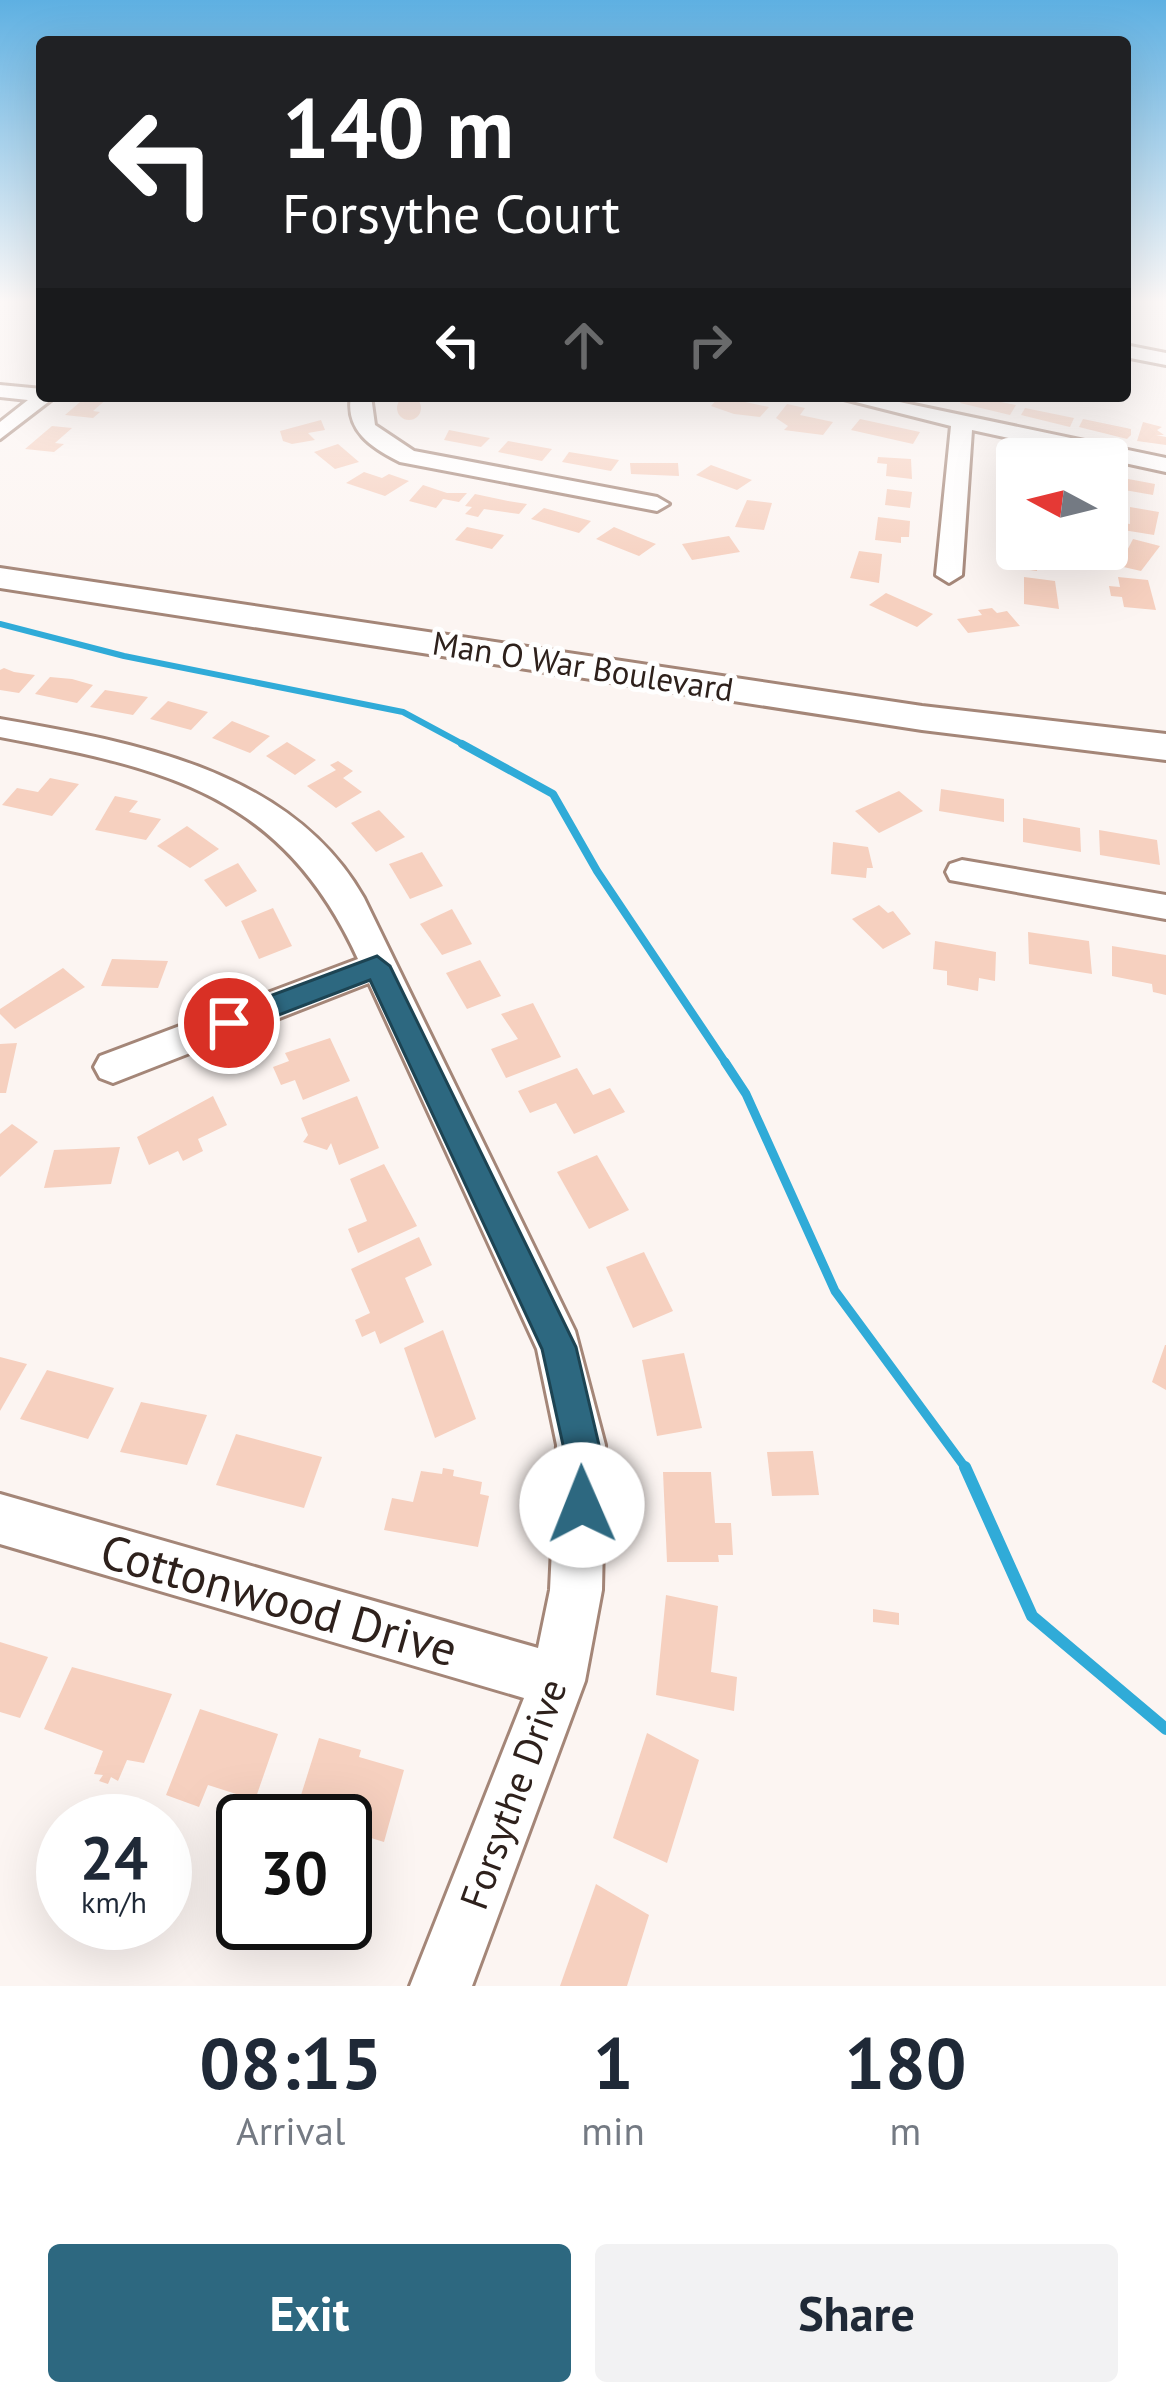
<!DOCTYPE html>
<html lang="en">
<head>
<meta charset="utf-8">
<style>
	:root { --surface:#fff; --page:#f2f2f3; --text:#1f2937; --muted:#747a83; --accent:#2d6880 }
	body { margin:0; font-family:"PT Sans",sans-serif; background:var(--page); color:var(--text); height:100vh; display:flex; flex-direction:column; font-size:45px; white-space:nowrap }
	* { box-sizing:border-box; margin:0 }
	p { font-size:39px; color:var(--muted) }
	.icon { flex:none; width:66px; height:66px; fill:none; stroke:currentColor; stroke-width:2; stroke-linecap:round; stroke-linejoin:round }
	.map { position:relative; height:1986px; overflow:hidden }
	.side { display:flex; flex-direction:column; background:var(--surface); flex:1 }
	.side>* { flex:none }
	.banner { position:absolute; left:36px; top:36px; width:1095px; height:366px; border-radius:12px; box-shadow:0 12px 48px #0002; background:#202124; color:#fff; overflow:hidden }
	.needle { width:78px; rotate:277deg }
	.buttons { position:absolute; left:996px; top:438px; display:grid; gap:24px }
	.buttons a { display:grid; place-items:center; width:132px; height:132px; border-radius:12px; background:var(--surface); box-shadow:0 12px 48px #0002; font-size:60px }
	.speed { position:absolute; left:36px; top:1794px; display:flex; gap:24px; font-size:60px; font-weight:700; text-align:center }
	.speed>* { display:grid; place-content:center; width:156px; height:156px; border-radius:50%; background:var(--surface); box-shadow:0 12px 48px #0002; line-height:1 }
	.speed small { font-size:30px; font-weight:400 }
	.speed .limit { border:6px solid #111; border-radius:18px; background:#fff; color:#111 }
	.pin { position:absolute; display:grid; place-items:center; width:102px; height:102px; color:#fff; margin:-51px; border:6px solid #fff; border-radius:50%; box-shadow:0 3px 12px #0007 }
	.me { position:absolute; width:132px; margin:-66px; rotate:359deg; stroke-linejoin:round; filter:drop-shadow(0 0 9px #0008) }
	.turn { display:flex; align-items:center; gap:42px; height:252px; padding:0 48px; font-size:54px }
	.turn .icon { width:156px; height:156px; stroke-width:2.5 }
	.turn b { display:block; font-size:84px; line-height:102px }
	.lanes { display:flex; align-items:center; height:114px; padding:0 48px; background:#0003; justify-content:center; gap:60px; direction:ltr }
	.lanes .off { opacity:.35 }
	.eta { display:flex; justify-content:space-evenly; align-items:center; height:204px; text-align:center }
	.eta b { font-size:72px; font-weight:700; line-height:84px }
	.cta { display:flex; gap:24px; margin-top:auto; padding:24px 48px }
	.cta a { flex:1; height:138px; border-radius:12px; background:var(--accent); color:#fff; font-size:48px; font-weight:700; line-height:138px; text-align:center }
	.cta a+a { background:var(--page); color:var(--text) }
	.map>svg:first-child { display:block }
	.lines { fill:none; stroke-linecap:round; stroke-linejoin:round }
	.stream-far3 { stroke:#30abd8; stroke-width:6 }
	.stream-far2 { stroke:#30abd8; stroke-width:8 }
	.stream-far1 { stroke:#30abd8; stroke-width:9 }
	.stream { stroke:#30abd8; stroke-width:12 }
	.building { fill:#f6d0bf }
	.minor-casing { stroke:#a48678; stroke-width:6 }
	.major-casing { stroke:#a48678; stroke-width:6 }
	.minor { fill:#fff; fill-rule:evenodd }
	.major { fill:#fff; fill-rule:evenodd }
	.route { fill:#2d6880; stroke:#1d4453; stroke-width:3 }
	.labels { text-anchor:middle; stroke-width:10; stroke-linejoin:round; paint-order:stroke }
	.far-street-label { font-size:33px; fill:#2e211c; stroke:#fff }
	.street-label { font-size:39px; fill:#2e211c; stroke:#fff }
	.near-street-label { font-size:48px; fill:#2e211c; stroke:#fff }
</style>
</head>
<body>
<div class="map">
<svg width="1166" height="1986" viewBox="0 0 1166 1986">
	<rect width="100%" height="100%" fill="#fcf5f2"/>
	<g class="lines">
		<path class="stream-far3" d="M 0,624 L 124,656 L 403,712 L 468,747"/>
		<path class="stream-far2" d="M 462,744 L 553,794 L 597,871 L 727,1065"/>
		<path class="stream-far1" d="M 725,1062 L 746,1094 L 835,1291 L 967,1470"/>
		<path class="stream" d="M 965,1467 L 1032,1616 L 1166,1729"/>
	</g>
	<g class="building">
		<path d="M 87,396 L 108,398 L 93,411 L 100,412 L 93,418 L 65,415 Z"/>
		<path d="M 720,396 L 739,396 L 736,400 L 769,407 L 760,417 L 734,414 L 711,406 Z"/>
		<path d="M 964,396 L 971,396 L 1016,405 L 1010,415 L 960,403 Z"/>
		<circle cx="409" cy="408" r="12"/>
		<path d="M 787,404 L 805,408 L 800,415 L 833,422 L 823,435 L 784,430 L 788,426 L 776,418 Z"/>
		<path d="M 1025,408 L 1074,418 L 1070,427 L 1021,415 Z"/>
		<path d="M 860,419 L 920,432 L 913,444 L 851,430 Z"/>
		<path d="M 1083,419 L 1131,429 L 1131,435 L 1127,439 L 1079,427 Z"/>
		<path d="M 321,420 L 325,430 L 308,433 L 315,440 L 292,444 L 283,441 L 280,431 Z"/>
		<path d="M 1143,422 L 1162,427 L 1157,430 L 1164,435 L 1156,435 L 1166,437 L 1166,445 L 1137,441 Z"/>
		<path d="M 52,426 L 72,428 L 55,443 L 64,444 L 54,452 L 25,449 Z"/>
		<path d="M 449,430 L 490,438 L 481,447 L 444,440 Z"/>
		<path d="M 508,441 L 552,449 L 542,461 L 498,452 Z"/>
		<path d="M 338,444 L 359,462 L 335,469 L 314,452 Z"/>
		<path d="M 569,452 L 619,460 L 611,471 L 562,462 Z"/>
		<path d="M 878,457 L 911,459 L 912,479 L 886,476 L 887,464 L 877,463 Z"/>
		<path d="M 630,463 L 678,463 L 679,476 L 631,474 Z"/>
		<path d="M 711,465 L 752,480 L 737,490 L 696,475 Z"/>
		<path d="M 364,472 L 382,478 L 389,474 L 409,481 L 385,496 L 346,483 Z"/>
		<path d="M 1107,475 L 1155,484 L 1153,495 L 1107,487 Z"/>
		<path d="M 1004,479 L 1017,480 L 1017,502 L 1000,501 Z"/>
		<path d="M 423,485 L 447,493 L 467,493 L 459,502 L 443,499 L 436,508 L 409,501 Z"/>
		<path d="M 887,489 L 912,492 L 910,508 L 885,505 Z"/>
		<path d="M 475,494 L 508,501 L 527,504 L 519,514 L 484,509 L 478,517 L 465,514 L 472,507 L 465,506 Z"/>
		<path d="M 747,500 L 772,503 L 764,530 L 735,527 Z"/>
		<path d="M 1004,507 L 1017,509 L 1017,533 L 1000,531 Z"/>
		<path d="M 1130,507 L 1159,512 L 1154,535 L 1117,529 L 1116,522 L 1130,524 Z"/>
		<path d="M 544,508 L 591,521 L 579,533 L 531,519 Z"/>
		<path d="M 878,517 L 910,521 L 909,537 L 901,537 L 901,543 L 875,540 Z"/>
		<path d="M 467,527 L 504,535 L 492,549 L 455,540 Z"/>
		<path d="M 614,527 L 638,537 L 656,544 L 639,556 L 596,539 Z"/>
		<path d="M 729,536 L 740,552 L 692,560 L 682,544 Z"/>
		<path d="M 1008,538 L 1017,539 L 1017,549 L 1042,549 L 1042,565 L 1037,564 L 1037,571 L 1009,567 Z"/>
		<path d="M 1133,539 L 1160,546 L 1141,571 L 1119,566 Z"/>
		<path d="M 859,551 L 882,554 L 879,583 L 850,578 Z"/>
		<path d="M 1024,577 L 1055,581 L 1059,609 L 1024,604 Z"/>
		<path d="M 1118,577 L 1148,580 L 1156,610 L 1124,607 L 1122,597 L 1111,596 L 1109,586 L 1120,587 Z"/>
		<path d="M 886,593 L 933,614 L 917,627 L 869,605 Z"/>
		<path d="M 992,608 L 997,613 L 1007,611 L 1020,626 L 968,633 L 957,619 L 982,615 L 978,610 Z"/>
		<path d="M 4,668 L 14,672 L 35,675 L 19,693 L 0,690 L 0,670 Z"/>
		<path d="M 50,677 L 72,679 L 93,685 L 77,703 L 35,694 Z"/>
		<path d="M 105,690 L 148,697 L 133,715 L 90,707 Z"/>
		<path d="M 168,701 L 208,712 L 191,730 L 150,719 Z"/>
		<path d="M 232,721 L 270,736 L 250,753 L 212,738 Z"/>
		<path d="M 287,742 L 316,760 L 295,775 L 266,756 Z"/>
		<path d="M 338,761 L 353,771 L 343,778 L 362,792 L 336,808 L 307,786 L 336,770 L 330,765 Z"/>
		<path d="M 50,778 L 79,784 L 52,816 L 2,805 L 17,788 L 38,792 Z"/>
		<path d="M 941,789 L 1004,799 L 1004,822 L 939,811 Z"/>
		<path d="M 899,791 L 923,811 L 879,833 L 855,811 Z"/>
		<path d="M 115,796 L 138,801 L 129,812 L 161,819 L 146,840 L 95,830 Z"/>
		<path d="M 379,810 L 405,837 L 376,852 L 351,823 Z"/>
		<path d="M 1023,818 L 1080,828 L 1081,852 L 1023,842 Z"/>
		<path d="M 187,826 L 219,849 L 190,868 L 157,846 Z"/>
		<path d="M 1099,830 L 1157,840 L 1160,865 L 1100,855 Z"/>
		<path d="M 833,842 L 868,847 L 873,868 L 867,868 L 866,878 L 831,874 Z"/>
		<path d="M 422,852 L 443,886 L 410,899 L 389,864 Z"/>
		<path d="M 238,863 L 257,891 L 226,907 L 204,880 Z"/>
		<path d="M 879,905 L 888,913 L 893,911 L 911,934 L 883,949 L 852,919 Z"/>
		<path d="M 273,908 L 292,946 L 259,959 L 241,921 Z"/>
		<path d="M 452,909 L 472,944 L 442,955 L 420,924 Z"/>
		<path d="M 1028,932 L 1089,941 L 1092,974 L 1029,964 Z"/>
		<path d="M 935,941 L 996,952 L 995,981 L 979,978 L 978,991 L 947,985 L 947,971 L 933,969 Z"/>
		<path d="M 1112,946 L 1166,955 L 1166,995 L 1153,992 L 1152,984 L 1112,976 Z"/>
		<path d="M 112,959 L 168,961 L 158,988 L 101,986 Z"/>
		<path d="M 480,960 L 501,996 L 467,1009 L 446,973 Z"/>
		<path d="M 63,968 L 85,987 L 15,1029 L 0,1014 L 0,1009 Z"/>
		<path d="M 533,1003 L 561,1057 L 506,1078 L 491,1049 L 518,1039 L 501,1014 Z"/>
		<path d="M 330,1038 L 350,1081 L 303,1100 L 295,1080 L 281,1085 L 273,1067 L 289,1061 L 285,1053 Z"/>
		<path d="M 17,1043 L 6,1093 L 0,1093 L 0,1044 Z"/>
		<path d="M 577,1068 L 593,1095 L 610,1088 L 625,1112 L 574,1134 L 556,1103 L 530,1113 L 518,1091 Z"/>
		<path d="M 213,1096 L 227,1125 L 198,1139 L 203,1151 L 183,1161 L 178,1151 L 149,1165 L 137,1137 Z"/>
		<path d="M 357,1096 L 379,1148 L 339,1165 L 331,1143 L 327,1150 L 303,1142 L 308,1135 L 301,1118 Z"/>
		<path d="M 12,1124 L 38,1142 L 0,1177 L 0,1134 Z"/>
		<path d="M 120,1147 L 111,1184 L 44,1188 L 54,1150 Z"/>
		<path d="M 597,1155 L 629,1210 L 589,1229 L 557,1172 Z"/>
		<path d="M 384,1164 L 417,1226 L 358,1253 L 348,1229 L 367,1221 L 350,1179 Z"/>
		<path d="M 419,1237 L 432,1265 L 405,1278 L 424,1322 L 380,1344 L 375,1331 L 362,1337 L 355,1320 L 370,1313 L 351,1269 Z"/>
		<path d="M 644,1252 L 673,1311 L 633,1328 L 606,1267 Z"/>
		<path d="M 443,1330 L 476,1419 L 435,1438 L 404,1348 Z"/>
		<path d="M 1165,1345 L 1166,1345 L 1166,1390 L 1152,1382 Z"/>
		<path d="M 684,1353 L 702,1428 L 657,1436 L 642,1360 Z"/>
		<path d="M 0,1357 L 27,1364 L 0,1411 Z"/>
		<path d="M 47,1370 L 114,1388 L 88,1439 L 20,1419 Z"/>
		<path d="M 141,1402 L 207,1415 L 187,1465 L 120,1452 Z"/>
		<path d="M 236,1434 L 322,1457 L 304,1508 L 216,1485 Z"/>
		<path d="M 813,1451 L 819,1495 L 772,1496 L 767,1452 Z"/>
		<path d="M 443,1468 L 454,1470 L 453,1476 L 482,1482 L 480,1494 L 489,1496 L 478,1547 L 384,1530 L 392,1498 L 413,1502 L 421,1471 L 442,1474 Z"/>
		<path d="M 663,1472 L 711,1472 L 715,1523 L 731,1523 L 733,1555 L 718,1555 L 719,1562 L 667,1562 Z"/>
		<path d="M 666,1595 L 718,1606 L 711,1672 L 737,1677 L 734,1711 L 656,1695 Z"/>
		<path d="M 873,1609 L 899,1613 L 899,1625 L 873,1622 Z"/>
		<path d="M 0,1642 L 48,1657 L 20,1718 L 0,1712 Z"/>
		<path d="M 72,1667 L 172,1694 L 144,1763 L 127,1760 L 118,1781 L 111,1777 L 108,1784 L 99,1781 L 103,1775 L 94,1774 L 103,1751 L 44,1729 Z"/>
		<path d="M 200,1709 L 278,1734 L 255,1800 L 208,1785 L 199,1807 L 166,1795 Z"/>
		<path d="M 647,1733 L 699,1760 L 667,1863 L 613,1838 Z"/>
		<path d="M 319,1738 L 361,1750 L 359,1757 L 404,1770 L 384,1842 L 345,1830 L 345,1821 L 296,1811 Z"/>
		<path d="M 596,1884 L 649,1915 L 627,1986 L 560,1986 Z"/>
	</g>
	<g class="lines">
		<g class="minor-casing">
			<g id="minor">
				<path d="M 1125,345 L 1166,353 L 1166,365 L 1125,357 Z"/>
				<path d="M 0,385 L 42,389 L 42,396 L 56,396 L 0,439 L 0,422 L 28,400 L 0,397 Z"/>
				<path d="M 351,396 L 371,396 L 375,425 L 414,451 L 657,497 L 669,504 L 657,511 L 400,462 C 372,448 345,431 351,396 Z"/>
				<path d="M 832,396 L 871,396 L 1166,458 L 1166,472 L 972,430 L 962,575 L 949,583 L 936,575 L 951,426 Z"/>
				<path d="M 0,719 C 132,742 291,769 364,898 L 575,1331 L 605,1445 L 602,1590 L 585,1681 L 472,1986 L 410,1986 L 524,1698 L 0,1544 L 0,1494 L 538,1648 L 550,1590 L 557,1445 L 537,1349 L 369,983 L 113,1083 L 100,1078 L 94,1067 L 100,1056 L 358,959 C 282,793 165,768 0,737 Z"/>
				<path d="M 962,860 L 1166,895 L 1166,919 L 950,880 L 946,872 L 950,864 Z"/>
			</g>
		</g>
		<g class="major-casing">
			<path id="major" d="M 0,568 L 922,706 L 1166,734 L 1166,760 L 922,730 L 0,588 Z"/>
		</g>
		<use href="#minor" class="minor"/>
		<use href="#major" class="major"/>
	</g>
	<linearGradient id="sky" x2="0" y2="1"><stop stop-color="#5eb0e2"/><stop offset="0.52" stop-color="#fefaf9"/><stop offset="1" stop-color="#fefaf9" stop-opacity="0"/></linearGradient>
	<rect width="1166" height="580" fill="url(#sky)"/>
	<path class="route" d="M 377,956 L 390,966 L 576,1347 L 599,1445 L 601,1505 L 595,1519 L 582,1524 L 569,1519 L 563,1505 L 563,1445 L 542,1349 L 370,980 L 229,1034 L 219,1031 L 215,1023 L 219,1015 Z"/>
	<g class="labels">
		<g class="far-street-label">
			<text transform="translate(583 666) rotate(9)" y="12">Man O War Boulevard</text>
		</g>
		<g class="street-label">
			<text transform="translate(513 1794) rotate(-70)" y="14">Forsythe Drive</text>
		</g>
		<g class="near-street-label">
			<text transform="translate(279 1600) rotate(16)" y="17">Cottonwood Drive</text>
		</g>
	</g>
</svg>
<div class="buttons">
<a><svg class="needle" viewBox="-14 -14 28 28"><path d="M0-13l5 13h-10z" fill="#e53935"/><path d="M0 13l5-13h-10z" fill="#747a83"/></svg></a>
</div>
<div class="speed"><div>24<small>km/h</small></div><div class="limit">30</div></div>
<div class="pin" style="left:229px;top:1023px;background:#d93025"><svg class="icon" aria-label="arrive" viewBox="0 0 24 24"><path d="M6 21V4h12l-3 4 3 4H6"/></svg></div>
<svg class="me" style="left:582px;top:1505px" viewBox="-20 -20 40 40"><circle r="19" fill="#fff"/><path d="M0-13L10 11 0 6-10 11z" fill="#2d6880"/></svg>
<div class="banner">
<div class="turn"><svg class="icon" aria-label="left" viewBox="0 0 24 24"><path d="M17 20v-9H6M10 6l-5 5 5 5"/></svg><div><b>140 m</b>Forsythe Court</div></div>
<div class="lanes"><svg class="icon" aria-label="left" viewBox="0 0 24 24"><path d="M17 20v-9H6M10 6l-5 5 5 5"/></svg><svg class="icon off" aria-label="ahead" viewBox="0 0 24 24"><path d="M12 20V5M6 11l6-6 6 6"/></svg><svg class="icon off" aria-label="right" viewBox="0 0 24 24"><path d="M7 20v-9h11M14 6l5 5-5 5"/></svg></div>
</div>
</div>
<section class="side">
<div class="eta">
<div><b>08:15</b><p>Arrival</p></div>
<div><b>1</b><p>min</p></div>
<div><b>180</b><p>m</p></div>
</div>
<div class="cta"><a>Exit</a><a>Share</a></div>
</section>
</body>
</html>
